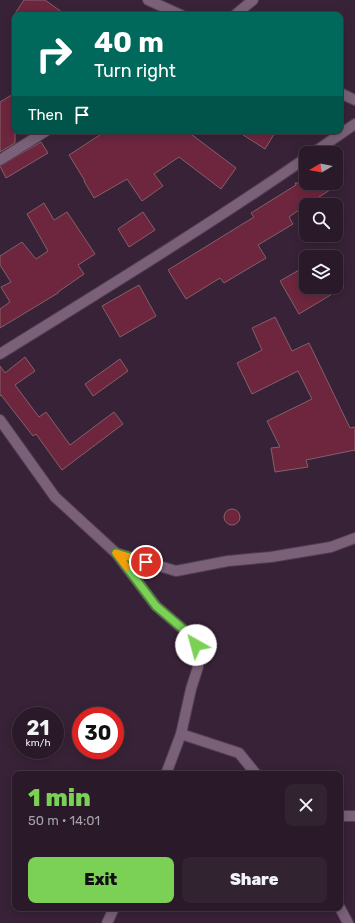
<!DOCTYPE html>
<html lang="en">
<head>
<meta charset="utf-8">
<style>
	:root { --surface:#2a1a29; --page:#322331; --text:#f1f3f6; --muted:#a5a1a8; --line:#463846; --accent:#7ad156 }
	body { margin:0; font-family:Rubik,sans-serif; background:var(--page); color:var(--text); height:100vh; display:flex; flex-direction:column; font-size:15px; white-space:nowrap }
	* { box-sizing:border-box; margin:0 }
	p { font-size:13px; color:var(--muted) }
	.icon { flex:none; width:22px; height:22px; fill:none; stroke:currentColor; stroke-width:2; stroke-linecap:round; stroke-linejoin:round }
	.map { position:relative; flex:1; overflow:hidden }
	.side { position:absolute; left:12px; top:771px; width:331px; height:140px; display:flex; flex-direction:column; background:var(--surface); border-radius:8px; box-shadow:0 2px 10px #0003,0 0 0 1px var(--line) }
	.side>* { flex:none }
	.guide { position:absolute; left:12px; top:12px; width:331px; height:122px; border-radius:8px; box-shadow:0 2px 10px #0003,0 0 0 1px var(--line); background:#00695c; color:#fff; overflow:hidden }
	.needle { width:26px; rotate:261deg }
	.fabs { position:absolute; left:299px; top:146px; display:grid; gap:8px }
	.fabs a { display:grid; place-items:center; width:44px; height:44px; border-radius:8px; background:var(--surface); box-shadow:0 2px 10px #0003,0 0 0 1px var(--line); font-size:20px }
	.speed { position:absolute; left:12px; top:707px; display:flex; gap:8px; font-size:20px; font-weight:700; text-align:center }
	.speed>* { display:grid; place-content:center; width:52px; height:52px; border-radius:50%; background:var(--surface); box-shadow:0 2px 10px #0003,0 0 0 1px var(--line); line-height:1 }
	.speed small { font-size:10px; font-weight:400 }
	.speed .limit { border:6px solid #d22; background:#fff; color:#111 }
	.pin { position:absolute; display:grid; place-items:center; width:34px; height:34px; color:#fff; margin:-17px; border:2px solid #fff; border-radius:50%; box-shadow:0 1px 4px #0007 }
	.me { position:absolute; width:44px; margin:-22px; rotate:322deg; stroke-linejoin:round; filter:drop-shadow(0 0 3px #0008) }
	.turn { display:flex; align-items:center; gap:14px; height:84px; padding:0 16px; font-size:18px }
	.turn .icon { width:52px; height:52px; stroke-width:2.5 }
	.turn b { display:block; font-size:28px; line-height:34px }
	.then { display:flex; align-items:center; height:38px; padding:0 16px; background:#0003; gap:8px; font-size:15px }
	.round { display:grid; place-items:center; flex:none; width:42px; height:42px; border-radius:8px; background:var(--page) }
	.head { display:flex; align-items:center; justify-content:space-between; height:68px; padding:0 16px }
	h1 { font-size:24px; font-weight:800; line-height:30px; color:var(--accent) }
	.cta { display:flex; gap:8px; margin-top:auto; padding:8px 16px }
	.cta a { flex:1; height:46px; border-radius:8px; background:var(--accent); color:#111; font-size:16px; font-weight:800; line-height:46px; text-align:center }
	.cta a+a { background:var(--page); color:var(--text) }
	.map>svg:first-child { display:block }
	.building { fill:#6d263d; stroke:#846068 }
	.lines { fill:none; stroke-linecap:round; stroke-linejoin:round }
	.street-casing { stroke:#523f51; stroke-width:12 }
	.street { stroke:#7a6078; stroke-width:10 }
	.route-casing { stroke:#4f8838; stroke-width:10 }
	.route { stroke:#7ad156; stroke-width:7 }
	.slow { stroke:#f59e0b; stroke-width:7 }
</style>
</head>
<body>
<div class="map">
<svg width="355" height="923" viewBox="0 0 355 923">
	<rect width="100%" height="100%" fill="#382237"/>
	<g class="building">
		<path d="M 24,0 L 45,0 L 66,15 L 14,15 Z"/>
		<path d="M 15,93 L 15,143 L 0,152 L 0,102 Z"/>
		<path d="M 106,131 L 187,131 L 236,168 L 221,189 L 179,157 L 154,174 L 163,186 L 142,201 L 127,179 L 94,198 L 84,181 L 85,181 L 69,155 Z"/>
		<path d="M 237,131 L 276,131 L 265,149 Z"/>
		<path d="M 41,142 L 48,153 L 6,178 L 0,166 Z"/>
		<path d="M 306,179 L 306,183 L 341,183 L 308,204 L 306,201 L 306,205 L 289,217 L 293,224 L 258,245 L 266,258 L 224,283 L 220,278 L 186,299 L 168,270 L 254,217 L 251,213 L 296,185 L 295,183 L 300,183 Z"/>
		<path d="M 44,203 L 54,220 L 67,212 L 95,254 L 78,265 L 84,274 L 58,292 L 58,293 L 0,328 L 0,309 L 10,302 L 1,287 L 11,282 L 0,265 L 0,256 L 22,242 L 36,259 L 48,251 L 27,214 Z"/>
		<path d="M 143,212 L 155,230 L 129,247 L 118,229 Z"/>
		<path d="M 306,266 L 306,287 L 344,287 L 299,314 L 280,281 Z"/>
		<path d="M 139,285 L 156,316 L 120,337 L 102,306 Z"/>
		<path d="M 275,317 L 292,351 L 309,343 L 350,428 L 355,427 L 355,450 L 306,460 L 308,467 L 275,472 L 271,448 L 280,447 L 267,421 L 312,399 L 298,371 L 252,394 L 237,363 L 262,350 L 252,328 Z"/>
		<path d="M 25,357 L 35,371 L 15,385 L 39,417 L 46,412 L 70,445 L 114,412 L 123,424 L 62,470 L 36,434 L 33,436 L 1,395 L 0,396 L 0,366 L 5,373 Z"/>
		<path d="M 120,359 L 128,371 L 93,396 L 85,384 Z"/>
		<circle cx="232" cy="517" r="8"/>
	</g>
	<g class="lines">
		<g class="street-casing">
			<g id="street">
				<path d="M 148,0 L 181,15"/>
				<path d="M 235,15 L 253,0"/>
				<path d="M 340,93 L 355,100"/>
				<path d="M 313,153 L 355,124"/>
				<path d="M 0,160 L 46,131"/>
				<path d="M 0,354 C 103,290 206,227 306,158"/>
				<path d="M 0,420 L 55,497 L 116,553 L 176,571 L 228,561 L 271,557 L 331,547 L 355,538"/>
				<path d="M 116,553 L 156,606 L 190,635 L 196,645 L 198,667 L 191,689 L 181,734 L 166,774"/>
				<path d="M 181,734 L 239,753 L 256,774"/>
				<path d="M 340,816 L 355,816"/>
				<path d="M 340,908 L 348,923"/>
				<path d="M 107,923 L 114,908"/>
			</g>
		</g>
		<use href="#street" class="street"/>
	</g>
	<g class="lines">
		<g class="route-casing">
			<path id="route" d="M 146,562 L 116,553 L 156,606 L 190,635 L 196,645"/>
		</g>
		<use href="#route" class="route"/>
		<path class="slow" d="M 127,567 L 116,553 L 128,557"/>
	</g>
</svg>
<div class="fabs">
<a><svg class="needle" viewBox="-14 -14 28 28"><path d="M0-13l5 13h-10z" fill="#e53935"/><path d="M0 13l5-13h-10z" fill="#a5a1a8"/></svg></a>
<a><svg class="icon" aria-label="search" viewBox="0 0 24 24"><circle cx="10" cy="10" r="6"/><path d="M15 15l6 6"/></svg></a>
<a><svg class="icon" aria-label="layers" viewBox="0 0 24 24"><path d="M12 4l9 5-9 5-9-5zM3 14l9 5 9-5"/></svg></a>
</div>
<div class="speed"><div>21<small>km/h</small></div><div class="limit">30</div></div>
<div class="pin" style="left:146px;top:562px;background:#d93025"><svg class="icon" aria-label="arrive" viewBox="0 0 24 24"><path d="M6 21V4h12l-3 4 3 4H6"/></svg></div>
<svg class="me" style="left:196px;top:645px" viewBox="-20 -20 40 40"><circle r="19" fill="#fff"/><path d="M0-13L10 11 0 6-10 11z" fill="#7ad156"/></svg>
<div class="guide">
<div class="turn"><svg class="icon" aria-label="right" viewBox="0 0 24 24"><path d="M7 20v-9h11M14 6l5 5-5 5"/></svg><div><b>40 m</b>Turn right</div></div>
<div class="then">Then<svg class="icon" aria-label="arrive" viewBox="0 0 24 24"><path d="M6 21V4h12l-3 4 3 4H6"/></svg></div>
</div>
<section class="side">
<div class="head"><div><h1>1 min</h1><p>50 m · 14:01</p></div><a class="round"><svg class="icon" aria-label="close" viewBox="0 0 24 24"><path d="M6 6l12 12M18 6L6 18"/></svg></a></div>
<div class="cta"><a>Exit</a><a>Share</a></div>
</section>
</div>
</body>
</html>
